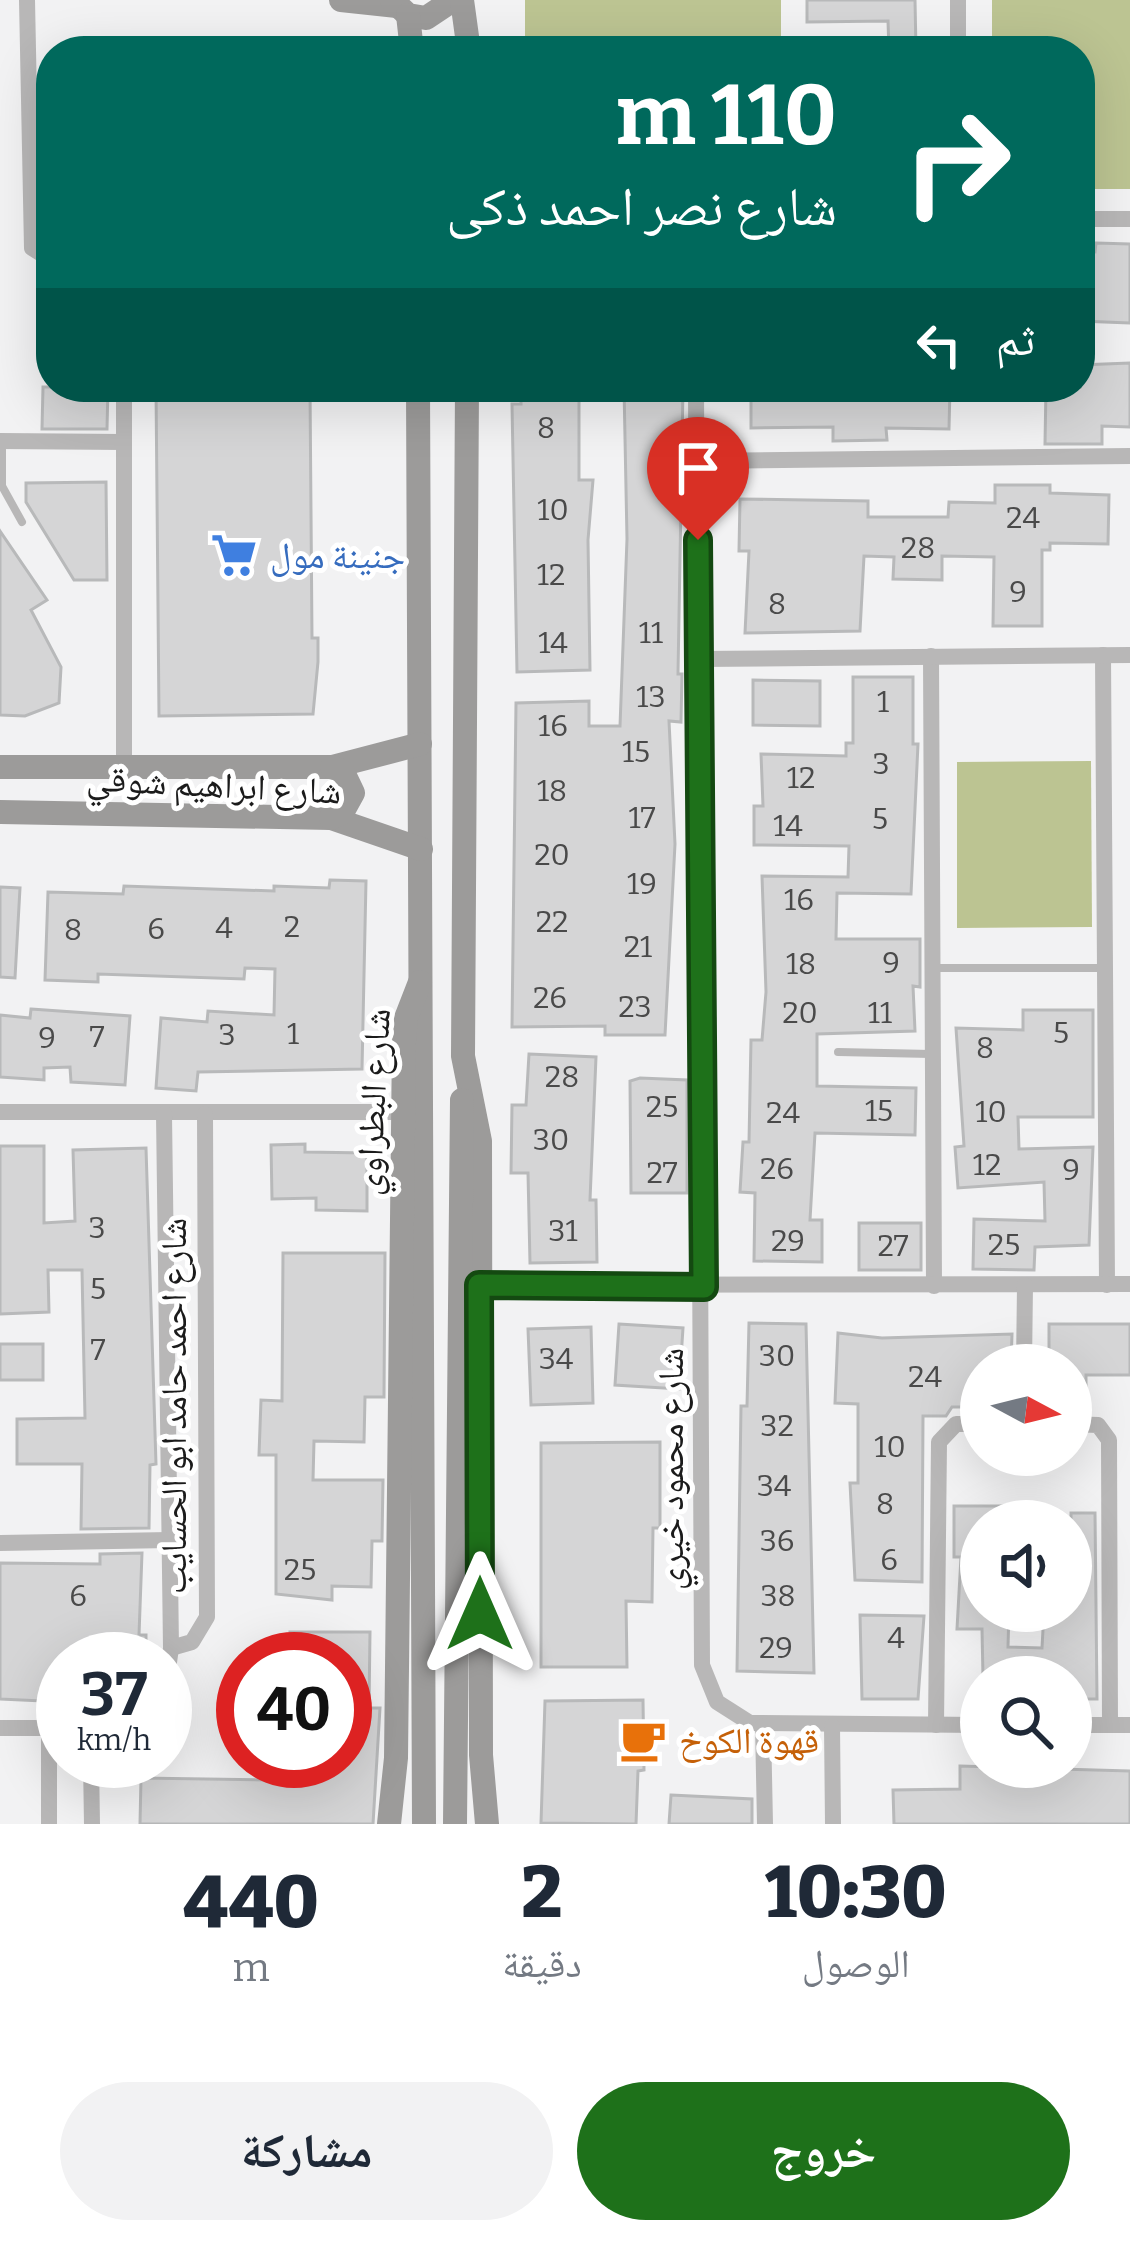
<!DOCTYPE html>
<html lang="ar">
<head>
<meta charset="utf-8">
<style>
	:root { --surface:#fff; --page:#f2f2f3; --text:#1f2937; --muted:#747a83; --accent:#1e711a }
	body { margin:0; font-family:Bitter,"Noto Naskh Arabic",serif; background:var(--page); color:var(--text); direction:rtl; height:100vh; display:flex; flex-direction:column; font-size:45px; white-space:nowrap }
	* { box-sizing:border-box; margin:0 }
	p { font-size:39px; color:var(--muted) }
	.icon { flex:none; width:66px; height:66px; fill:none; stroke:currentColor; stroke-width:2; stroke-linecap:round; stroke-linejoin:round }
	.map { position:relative; height:1824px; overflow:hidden; direction:ltr }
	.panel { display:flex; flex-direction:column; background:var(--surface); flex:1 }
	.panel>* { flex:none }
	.guide { position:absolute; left:36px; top:36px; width:1059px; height:366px; border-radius:48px; box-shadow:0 12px 48px #0002; direction:rtl; background:#00695c; color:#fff; overflow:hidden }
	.needle { width:78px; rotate:97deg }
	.controls { position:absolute; left:960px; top:1344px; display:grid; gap:24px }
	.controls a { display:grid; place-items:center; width:132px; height:132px; border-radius:50%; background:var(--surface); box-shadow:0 12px 48px #0002; font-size:60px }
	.speed { position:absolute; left:36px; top:1632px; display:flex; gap:24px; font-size:60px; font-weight:700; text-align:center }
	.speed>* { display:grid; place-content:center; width:156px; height:156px; border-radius:50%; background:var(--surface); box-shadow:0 12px 48px #0002; line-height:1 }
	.speed small { font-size:30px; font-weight:400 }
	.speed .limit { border:18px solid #d22; background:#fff; color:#111 }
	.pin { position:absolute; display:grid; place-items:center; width:102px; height:102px; color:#fff; margin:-123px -51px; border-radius:50% 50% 50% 0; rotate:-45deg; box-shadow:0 0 12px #0007 }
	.pin .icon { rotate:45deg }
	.me { position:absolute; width:132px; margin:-66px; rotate:0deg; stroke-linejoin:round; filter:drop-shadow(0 0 9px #0008) }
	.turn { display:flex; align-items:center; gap:42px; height:252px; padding:0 60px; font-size:54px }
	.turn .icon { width:156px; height:156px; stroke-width:2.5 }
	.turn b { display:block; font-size:84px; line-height:102px }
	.then { display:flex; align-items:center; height:114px; padding:0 60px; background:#0003; gap:24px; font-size:45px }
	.eta { display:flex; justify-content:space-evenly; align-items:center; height:204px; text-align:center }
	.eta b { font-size:72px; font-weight:800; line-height:84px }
	.primary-button { display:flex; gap:24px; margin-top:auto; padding:24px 60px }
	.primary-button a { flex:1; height:138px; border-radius:72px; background:var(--accent); color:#fff; font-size:48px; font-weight:800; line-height:138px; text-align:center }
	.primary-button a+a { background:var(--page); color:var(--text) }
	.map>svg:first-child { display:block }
	.green { fill:#bcc492 }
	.building { fill:#d5d5d6; stroke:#b8b9ba; stroke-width:3 }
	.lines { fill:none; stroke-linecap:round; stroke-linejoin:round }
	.lane { stroke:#b8b7b7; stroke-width:8 }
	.street { stroke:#b8b7b7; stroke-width:16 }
	.secondary { stroke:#9c9b9a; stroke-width:24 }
	.route-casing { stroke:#144911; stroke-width:30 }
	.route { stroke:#1e711a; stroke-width:21 }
	.labels { text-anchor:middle; stroke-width:10; stroke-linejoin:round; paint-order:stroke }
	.number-label { font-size:30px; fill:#4a4a4a }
	.shop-label { font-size:36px; fill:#366cbe; stroke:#fff; text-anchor:start }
	.street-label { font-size:36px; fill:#1b1b1b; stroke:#fff }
	.food-label { font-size:36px; fill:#c56008; stroke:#fff; text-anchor:start }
</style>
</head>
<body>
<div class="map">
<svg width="1130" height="1824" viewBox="0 0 1130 1824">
	<rect width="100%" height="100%" fill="#f2f2f3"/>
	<g class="green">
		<rect x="525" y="0" width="256" height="51"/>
		<path d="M 992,0 L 1130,0 L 1130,189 L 1080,189 L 1080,51 L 992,51 Z"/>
		<path d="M 1091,761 L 1092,927 L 957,928 L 957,762 Z"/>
	</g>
	<g class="building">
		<path d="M 807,0 L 915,0 L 916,51 L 889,51 L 888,21 L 807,22 Z"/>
		<path d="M 1096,243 L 1130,244 L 1130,323 L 1080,321 L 1080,251 L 1095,252 Z"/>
		<path d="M 1130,363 L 1130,427 L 1102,426 L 1102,444 L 1045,444 L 1046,387 L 1080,387 L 1080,365 Z"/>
		<path d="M 43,387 L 108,387 L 107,429 L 42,429 Z"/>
		<path d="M 156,387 L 310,387 L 312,638 L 318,638 L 318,662 L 313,714 L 159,716 Z"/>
		<path d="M 521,387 L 579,387 L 579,480 L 593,480 L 588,540 L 590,670 L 517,672 L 512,404 L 521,404 Z"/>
		<path d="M 624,387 L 683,387 L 678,674 L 682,674 L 681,722 L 669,721 L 675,844 L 665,1035 L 605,1035 L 605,1026 L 512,1027 L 516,703 L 589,701 L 589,726 L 620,726 L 627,539 Z"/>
		<path d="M 751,387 L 950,387 L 949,429 L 886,428 L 887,440 L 833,441 L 833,427 L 751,428 Z"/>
		<path d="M 106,482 L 107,580 L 74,580 L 26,502 L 26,483 Z"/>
		<path d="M 995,485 L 1050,485 L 1050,493 L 1109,495 L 1108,544 L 1050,543 L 1050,550 L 1042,550 L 1042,626 L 993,626 L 994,557 L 942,556 L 942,580 L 893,579 L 894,557 L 864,556 L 860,631 L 745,633 L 749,551 L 739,551 L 740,499 L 868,501 L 868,517 L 948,517 L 949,502 L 995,503 Z"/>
		<path d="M 0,531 L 47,600 L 31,610 L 61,667 L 59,703 L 25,716 L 0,715 Z"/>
		<path d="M 853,677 L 913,677 L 913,744 L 918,744 L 911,894 L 837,893 L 836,939 L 920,939 L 920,987 L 913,986 L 915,1031 L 817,1034 L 817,1086 L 916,1088 L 915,1135 L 815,1133 L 810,1220 L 822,1220 L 822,1262 L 754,1261 L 755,1193 L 740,1192 L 743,1142 L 749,1142 L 751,1040 L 762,1040 L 766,992 L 762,876 L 848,877 L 849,846 L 754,845 L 754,806 L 763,806 L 761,754 L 846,756 L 846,743 L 853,743 Z"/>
		<path d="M 753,680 L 820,681 L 820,726 L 753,725 Z"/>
		<path d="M 330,880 L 366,881 L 362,1069 L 198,1072 L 196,1091 L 156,1088 L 161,1018 L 207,1022 L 208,1011 L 274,1015 L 275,969 L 245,968 L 244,979 L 98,974 L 98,982 L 45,980 L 48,892 L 123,894 L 124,886 L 274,891 L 274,886 L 329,888 Z"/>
		<path d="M 0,887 L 20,888 L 15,978 L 0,977 Z"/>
		<path d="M 31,1009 L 130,1016 L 125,1085 L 71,1082 L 70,1067 L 44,1068 L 44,1080 L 0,1077 L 0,1015 L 30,1018 Z"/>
		<path d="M 1023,1010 L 1093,1010 L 1093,1117 L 1018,1117 L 1019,1149 L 1093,1147 L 1089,1245 L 1035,1247 L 1034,1270 L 973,1269 L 974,1219 L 1045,1221 L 1044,1182 L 958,1188 L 955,1147 L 964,1146 L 956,1028 L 1023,1030 Z"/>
		<path d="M 529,1054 L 596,1057 L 590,1200 L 596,1200 L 597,1262 L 530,1263 L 528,1173 L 511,1173 L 512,1105 L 526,1105 Z"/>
		<path d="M 640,1078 L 687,1080 L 687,1193 L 631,1193 L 630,1081 Z"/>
		<path d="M 305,1144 L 305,1152 L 367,1153 L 367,1211 L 316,1210 L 316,1198 L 272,1199 L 271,1145 Z"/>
		<path d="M 0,1146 L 44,1146 L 44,1223 L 75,1221 L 73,1150 L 146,1148 L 156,1464 L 150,1465 L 149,1528 L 81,1529 L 82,1464 L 17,1464 L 17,1419 L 85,1418 L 82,1270 L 48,1270 L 49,1312 L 0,1314 Z"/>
		<rect x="859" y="1223" width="62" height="47"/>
		<path d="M 283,1253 L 385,1253 L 384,1397 L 365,1397 L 364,1442 L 314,1441 L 313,1480 L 383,1480 L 382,1541 L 372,1541 L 371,1587 L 332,1586 L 332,1600 L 276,1594 L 276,1455 L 259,1455 L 261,1400 L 282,1401 Z"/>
		<path d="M 749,1323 L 806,1324 L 814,1673 L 737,1671 L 741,1406 L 747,1406 Z"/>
		<path d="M 619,1324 L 683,1328 L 679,1389 L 615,1385 Z"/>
		<path d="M 1049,1324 L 1130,1324 L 1130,1375 L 1086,1375 L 1086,1390 L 1071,1390 L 1071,1365 L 1049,1365 Z"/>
		<path d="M 591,1327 L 593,1403 L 531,1405 L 528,1329 Z"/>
		<path d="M 838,1333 L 882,1338 L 1012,1334 L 1011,1365 L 981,1365 L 981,1407 L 952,1407 L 946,1416 L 923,1416 L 922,1582 L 855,1580 L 850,1483 L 858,1483 L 858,1404 L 835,1403 Z"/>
		<rect x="0" y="1344" width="43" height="36"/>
		<path d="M 660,1442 L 660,1528 L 653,1528 L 652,1602 L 626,1601 L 627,1667 L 541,1667 L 541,1443 Z"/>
		<path d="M 954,1506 L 1016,1506 L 1016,1521 L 981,1521 L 981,1611 L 1009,1611 L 1008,1647 L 1042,1648 L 1044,1611 L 1071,1611 L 1071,1513 L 1095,1513 L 1097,1699 L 1071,1699 L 1071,1677 L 983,1677 L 982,1629 L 957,1629 L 961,1557 L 954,1557 Z"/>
		<path d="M 142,1553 L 139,1635 L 146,1635 L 146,1659 L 63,1659 L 63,1702 L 0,1699 L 0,1563 L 100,1564 L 100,1554 Z"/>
		<path d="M 860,1615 L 924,1616 L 918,1699 L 862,1699 Z"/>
		<path d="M 290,1632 L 370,1632 L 369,1708 L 380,1708 L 373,1824 L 140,1824 L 141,1778 L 266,1780 L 266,1761 L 345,1761 L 345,1659 L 290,1659 Z"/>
		<path d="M 643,1700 L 644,1770 L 638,1771 L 636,1824 L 541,1823 L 545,1701 Z"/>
		<path d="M 960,1766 L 1130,1771 L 1130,1824 L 894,1824 L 893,1790 L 960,1789 Z"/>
		<path d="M 671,1795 L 752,1799 L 752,1824 L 669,1824 Z"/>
	</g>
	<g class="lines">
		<g class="lane">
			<path d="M 2,442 L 2,486 L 22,522"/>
			<path d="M 933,968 L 1104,968"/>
			<path d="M 838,1052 L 931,1054"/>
		</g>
		<g class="street">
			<path d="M 27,0 L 32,248 L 51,260"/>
			<path d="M 958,51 L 958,0"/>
			<path d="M 1080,219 L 1130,219"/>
			<path d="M 696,387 L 702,1665 L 717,1702 L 750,1723 L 981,1725"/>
			<path d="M 0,441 L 124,442"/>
			<path d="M 696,461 L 1130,456"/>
			<path d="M 1103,655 L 1107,1285"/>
			<path d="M 931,656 L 934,1286"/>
			<path d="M 699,659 L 1130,655"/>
			<path d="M 124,770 L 124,387"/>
			<path d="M 0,1112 L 403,1112"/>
			<path d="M 164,1114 L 171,1648 L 165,1691"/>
			<path d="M 479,1285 L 1130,1284"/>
			<path d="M 1024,1365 L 1025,1285"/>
			<path d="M 1071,1424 L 1098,1425 L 1109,1440 L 1110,1725"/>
			<path d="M 0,1543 L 170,1540"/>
			<path d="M 171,1648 L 192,1642 L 207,1617 L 205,1114"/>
			<path d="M 936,1725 L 939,1442 L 956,1424 L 981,1424"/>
			<path d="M 1071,1725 L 1130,1725"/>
			<path d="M 763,1726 L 765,1824"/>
			<path d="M 832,1726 L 833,1824"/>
			<path d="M 0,1728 L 63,1728"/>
			<path d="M 91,1761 L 92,1824"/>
			<path d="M 49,1824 L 49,1728"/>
		</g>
		<g class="secondary">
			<path d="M 341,0 L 397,6"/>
			<path d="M 392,0 L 408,15 L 426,18 L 453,0"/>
			<path d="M 462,0 L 469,51"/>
			<path d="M 408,15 L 412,51"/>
			<path d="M 418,387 L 424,1824"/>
			<path d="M 467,387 L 463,1056 L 480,1141 L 481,1755 L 487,1824"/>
			<path d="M 0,767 L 332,767 L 420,744"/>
			<path d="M 0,812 L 331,818 L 421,849"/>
			<path d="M 331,818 L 342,813 L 353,793 L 343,772 L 332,767"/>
			<path d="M 389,1824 L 396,1758 L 404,1041 L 406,1018 L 420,982"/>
			<path d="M 455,1824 L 462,1100"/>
		</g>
	</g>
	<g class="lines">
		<g class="route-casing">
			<path id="route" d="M 480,1614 L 479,1285 L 704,1287 L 698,540"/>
		</g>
		<use href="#route" class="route"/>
	</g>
	<defs>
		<g id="supermarket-bare" transform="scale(3.6)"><path d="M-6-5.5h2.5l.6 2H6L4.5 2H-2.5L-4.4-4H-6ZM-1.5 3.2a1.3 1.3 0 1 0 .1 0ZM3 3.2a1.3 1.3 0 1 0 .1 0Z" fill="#3f7fe0" stroke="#fff" stroke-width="2.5" paint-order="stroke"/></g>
		<g id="cafe-bare" transform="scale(3.6)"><path d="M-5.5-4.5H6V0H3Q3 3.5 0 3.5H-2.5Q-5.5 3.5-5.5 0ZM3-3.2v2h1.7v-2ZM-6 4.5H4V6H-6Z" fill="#e8710a" stroke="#fff" stroke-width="2.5" paint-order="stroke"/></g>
	</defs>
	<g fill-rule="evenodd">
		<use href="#supermarket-bare" x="234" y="555"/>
		<use href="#cafe-bare" x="643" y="1740"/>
	</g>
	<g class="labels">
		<g class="number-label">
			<text x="546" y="438">8</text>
			<text x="553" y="520">10</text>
			<text x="1023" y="528">24</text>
			<text x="918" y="558">28</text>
			<text x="551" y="585">12</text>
			<text x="1018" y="602">9</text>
			<text x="777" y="614">8</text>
			<text x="651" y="643">11</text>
			<text x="553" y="653">14</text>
			<text x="651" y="707">13</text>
			<text x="883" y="712">1</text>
			<text x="553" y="736">16</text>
			<text x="636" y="762">15</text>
			<text x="881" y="774">3</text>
			<text x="801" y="788">12</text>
			<text x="552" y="801">18</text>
			<text x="642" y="828">17</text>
			<text x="880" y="829">5</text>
			<text x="788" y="836">14</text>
			<text x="552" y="865">20</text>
			<text x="642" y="894">19</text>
			<text x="799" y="910">16</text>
			<text x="552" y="932">22</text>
			<text x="292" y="937">2</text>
			<text x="224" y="938">4</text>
			<text x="156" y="939">6</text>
			<text x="73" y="940">8</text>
			<text x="638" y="957">21</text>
			<text x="891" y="973">9</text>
			<text x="801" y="974">18</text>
			<text x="550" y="1008">26</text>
			<text x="635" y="1017">23</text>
			<text x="800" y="1023">20</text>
			<text x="880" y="1023">11</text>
			<text x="1061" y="1043">5</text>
			<text x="293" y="1044">1</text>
			<text x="227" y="1045">3</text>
			<text x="97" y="1047">7</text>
			<text x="47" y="1048">9</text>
			<text x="985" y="1058">8</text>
			<text x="562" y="1087">28</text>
			<text x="662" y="1117">25</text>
			<text x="879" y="1121">15</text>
			<text x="991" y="1122">10</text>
			<text x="783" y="1123">24</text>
			<text x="551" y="1150">30</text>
			<text x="987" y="1175">12</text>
			<text x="777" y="1179">26</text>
			<text x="1071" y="1180">9</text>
			<text x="662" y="1183">27</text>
			<text x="97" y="1238">3</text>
			<text x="563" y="1241">31</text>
			<text x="788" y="1251">29</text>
			<text x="1004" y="1255">25</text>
			<text x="893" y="1256">27</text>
			<text x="98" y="1299">5</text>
			<text x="98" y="1360">7</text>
			<text x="777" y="1366">30</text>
			<text x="556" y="1369">34</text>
			<text x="925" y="1387">24</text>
			<text x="777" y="1436">32</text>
			<text x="890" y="1457">10</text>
			<text x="774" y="1496">34</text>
			<text x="885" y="1514">8</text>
			<text x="777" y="1551">36</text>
			<text x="889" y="1570">6</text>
			<text x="300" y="1580">25</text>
			<text x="78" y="1606">6</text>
			<text x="778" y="1606">38</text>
			<text x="896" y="1648">4</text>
			<text x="776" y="1658">29</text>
		</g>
		<g class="shop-label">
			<text x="270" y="568">جنينة مول</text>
		</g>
		<g class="street-label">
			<text transform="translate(214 784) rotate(3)" y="13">شارع ابراهيم شوقي</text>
			<text transform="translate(372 1102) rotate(-87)" y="13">شارع البطراوي</text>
			<text transform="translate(173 1406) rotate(-90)" y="13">شارع احمد حامد ابو الحسايب</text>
			<text transform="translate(670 1469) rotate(-90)" y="13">شارع محمود خيري</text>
		</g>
		<g class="food-label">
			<text x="679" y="1753">قهوة الكوخ</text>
		</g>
	</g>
</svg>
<div class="controls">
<a><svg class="needle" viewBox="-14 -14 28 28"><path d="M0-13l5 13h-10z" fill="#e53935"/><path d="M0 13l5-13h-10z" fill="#747a83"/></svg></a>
<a><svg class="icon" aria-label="sound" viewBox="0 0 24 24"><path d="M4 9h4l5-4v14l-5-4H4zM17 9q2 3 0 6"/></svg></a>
<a><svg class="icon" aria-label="search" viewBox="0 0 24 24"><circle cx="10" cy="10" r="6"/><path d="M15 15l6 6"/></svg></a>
</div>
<div class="speed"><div>37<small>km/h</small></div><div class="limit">40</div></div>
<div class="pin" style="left:698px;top:540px;background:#d93025"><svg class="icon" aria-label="arrive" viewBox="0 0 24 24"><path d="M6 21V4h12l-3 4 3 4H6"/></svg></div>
<svg class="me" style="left:480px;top:1614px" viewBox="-20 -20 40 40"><path d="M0-17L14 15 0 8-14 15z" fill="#1e711a" stroke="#fff" stroke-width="4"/></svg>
<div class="guide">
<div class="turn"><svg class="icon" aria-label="right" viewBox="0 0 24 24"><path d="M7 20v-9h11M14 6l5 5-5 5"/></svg><div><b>110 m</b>شارع نصر احمد ذكى</div></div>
<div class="then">ثم<svg class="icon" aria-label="left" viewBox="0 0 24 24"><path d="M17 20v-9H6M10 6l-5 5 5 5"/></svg></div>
</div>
</div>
<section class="panel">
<div class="eta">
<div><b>10:30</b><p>الوصول</p></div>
<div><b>2</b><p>دقيقة</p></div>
<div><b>440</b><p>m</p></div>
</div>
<div class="primary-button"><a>خروج</a><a>مشاركة</a></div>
</section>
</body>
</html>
